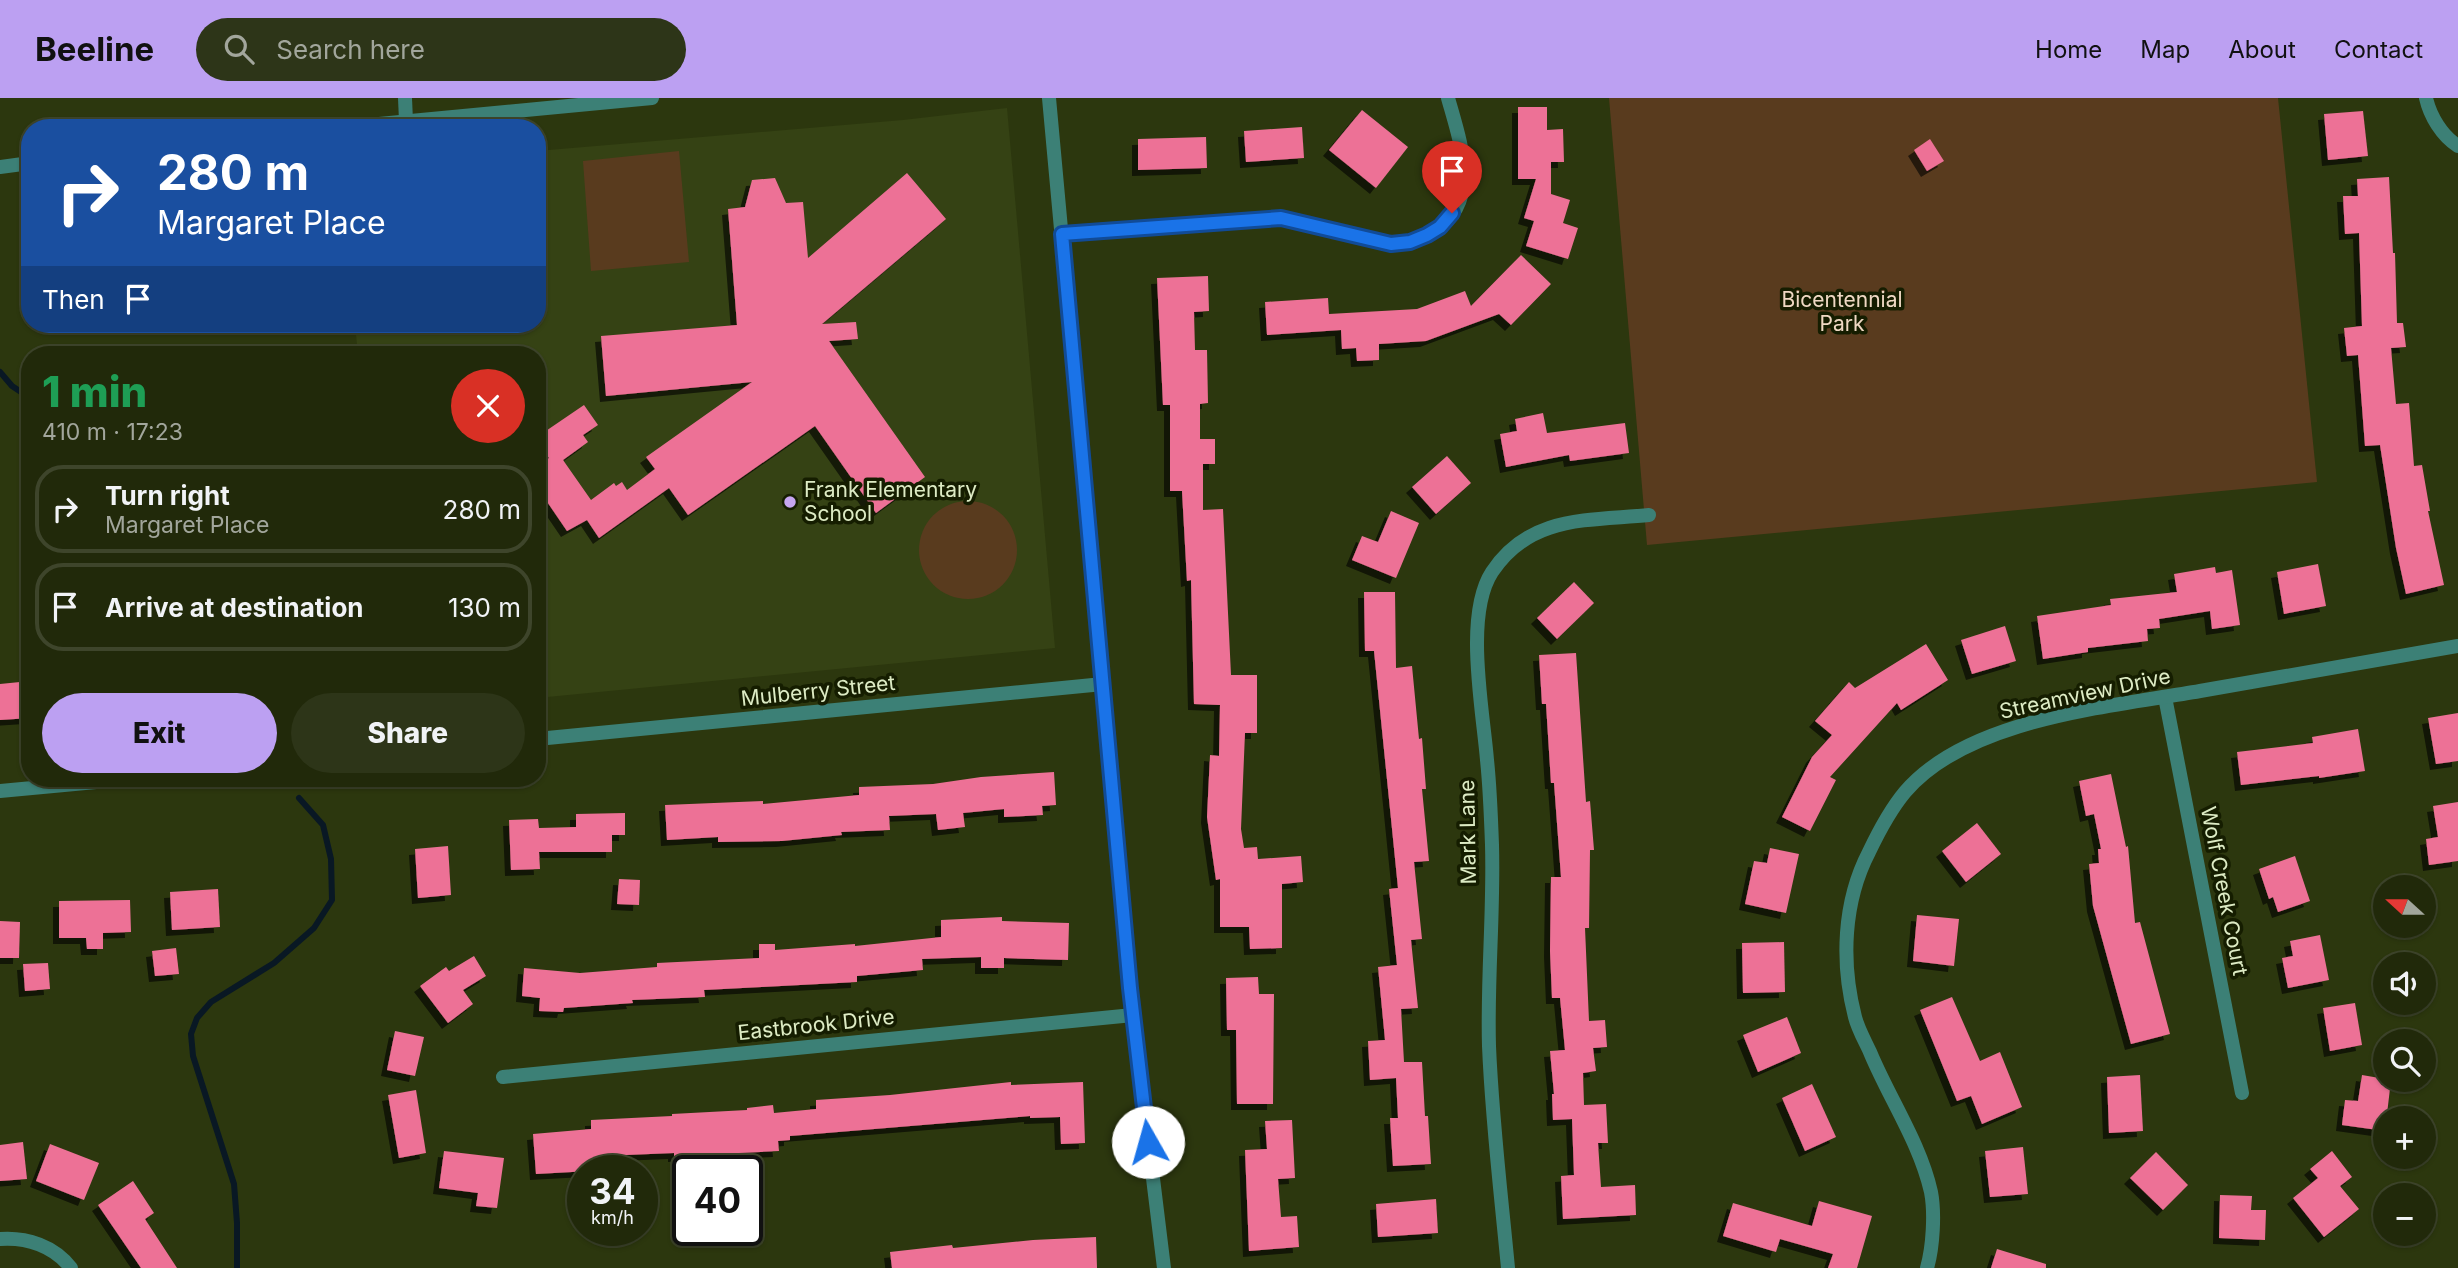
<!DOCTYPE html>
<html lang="en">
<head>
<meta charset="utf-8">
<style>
	:root { --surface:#21290a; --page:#2d3518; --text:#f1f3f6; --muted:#a2a69c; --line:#3e452b; --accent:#bca0f2 }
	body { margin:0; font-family:Inter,sans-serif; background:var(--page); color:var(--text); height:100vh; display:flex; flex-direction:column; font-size:26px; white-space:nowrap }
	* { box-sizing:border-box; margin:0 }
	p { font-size:23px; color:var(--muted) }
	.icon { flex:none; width:38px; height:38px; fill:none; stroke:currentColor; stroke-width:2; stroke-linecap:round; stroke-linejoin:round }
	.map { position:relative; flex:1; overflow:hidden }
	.panel { position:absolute; left:21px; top:248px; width:525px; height:441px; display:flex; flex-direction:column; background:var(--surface); border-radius:28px; box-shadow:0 2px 5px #0004,0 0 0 2px var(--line) }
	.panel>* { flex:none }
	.top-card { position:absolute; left:21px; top:21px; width:525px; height:214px; border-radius:28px; box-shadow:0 2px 5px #0004,0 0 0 2px var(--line); background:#1a4fa0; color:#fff; overflow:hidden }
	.needle { width:46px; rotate:291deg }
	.buttons { position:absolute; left:2373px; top:777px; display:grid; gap:14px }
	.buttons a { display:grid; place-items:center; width:63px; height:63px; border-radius:50%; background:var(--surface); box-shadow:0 2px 5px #0004,0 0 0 2px var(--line); font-size:35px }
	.speed { position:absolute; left:567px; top:1057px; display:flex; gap:14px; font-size:35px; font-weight:700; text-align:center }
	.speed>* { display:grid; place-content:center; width:91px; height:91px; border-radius:50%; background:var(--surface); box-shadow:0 2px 5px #0004,0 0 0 2px var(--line); line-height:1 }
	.speed small { font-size:18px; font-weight:400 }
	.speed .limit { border:4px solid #111; border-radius:10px; background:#fff; color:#111 }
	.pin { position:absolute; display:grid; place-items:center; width:60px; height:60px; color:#fff; margin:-72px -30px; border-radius:50% 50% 50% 0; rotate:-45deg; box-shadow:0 0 7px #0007 }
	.pin .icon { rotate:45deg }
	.me { position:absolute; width:77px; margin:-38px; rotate:353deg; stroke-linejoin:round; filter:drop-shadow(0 0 5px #0008) }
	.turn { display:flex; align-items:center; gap:24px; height:147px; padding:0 21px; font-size:32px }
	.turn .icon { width:91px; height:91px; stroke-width:2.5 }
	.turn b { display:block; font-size:49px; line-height:60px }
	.then { display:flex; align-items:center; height:66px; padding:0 21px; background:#0003; gap:14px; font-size:26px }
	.round { display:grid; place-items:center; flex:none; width:74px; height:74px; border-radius:37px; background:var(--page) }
	.overview { display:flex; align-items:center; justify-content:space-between; height:119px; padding:0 21px }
	h1 { font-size:42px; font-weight:800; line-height:52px; color:#1e9e55 }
	.primary-button { display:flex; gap:14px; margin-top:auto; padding:14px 21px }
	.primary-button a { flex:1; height:80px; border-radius:42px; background:var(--accent); color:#111; font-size:28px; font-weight:800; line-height:80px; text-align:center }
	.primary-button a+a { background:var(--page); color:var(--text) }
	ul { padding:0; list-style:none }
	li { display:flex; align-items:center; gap:21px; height:88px; margin:0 14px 10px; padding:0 7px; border:4px solid var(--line); border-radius:28px }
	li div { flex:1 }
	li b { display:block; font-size:26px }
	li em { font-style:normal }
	header { display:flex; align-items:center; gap:42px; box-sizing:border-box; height:98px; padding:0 35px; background:var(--accent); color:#111 }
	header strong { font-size:33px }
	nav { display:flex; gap:38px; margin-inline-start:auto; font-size:24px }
	.search { width:490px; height:63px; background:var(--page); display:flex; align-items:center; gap:18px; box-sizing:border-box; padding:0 24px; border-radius:38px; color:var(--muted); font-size:26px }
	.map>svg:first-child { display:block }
	.built { fill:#354214 }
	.green { fill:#593b1e }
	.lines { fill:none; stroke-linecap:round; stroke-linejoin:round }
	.stream { stroke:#091824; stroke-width:6 }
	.building { fill:#ed7196; filter:url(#shadow) }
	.minor { stroke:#3c8076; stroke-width:14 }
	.tertiary { stroke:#3c8076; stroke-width:14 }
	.route-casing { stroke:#114b97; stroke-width:18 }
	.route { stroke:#1a73e8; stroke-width:12 }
	.poi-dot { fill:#c6a6f0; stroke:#151d00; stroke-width:2.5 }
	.labels { text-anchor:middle; stroke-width:7; stroke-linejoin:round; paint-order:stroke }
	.park-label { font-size:21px; fill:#efd8c3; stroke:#151d00 }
	.poi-label { font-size:21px; fill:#ddebc4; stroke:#151d00; text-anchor:start }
	.street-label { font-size:21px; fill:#ddebc4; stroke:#151d00 }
</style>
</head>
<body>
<header>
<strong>Beeline</strong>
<div class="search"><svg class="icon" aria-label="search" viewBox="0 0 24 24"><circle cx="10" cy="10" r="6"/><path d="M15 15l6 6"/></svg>Search here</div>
<nav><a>Home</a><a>Map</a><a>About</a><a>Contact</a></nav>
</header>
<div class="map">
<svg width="2458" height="1170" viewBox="0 0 2458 1170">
	<defs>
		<filter id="shadow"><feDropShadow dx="-6" dy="6" stdDeviation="0" flood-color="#0009"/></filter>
	</defs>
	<rect width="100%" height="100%" fill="#2c370e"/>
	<path class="built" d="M 1007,10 L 1055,550 L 537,600 L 537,257 L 358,257 L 355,226 L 537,226 L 537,53 L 903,22 Z"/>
	<g class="green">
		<path d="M 1609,0 L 2278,0 L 2317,384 L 1647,447 Z"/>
		<path d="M 679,53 L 689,164 L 591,173 L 583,63 Z"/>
		<circle cx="968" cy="452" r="49"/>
	</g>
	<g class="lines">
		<g class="stream">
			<path d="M 0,274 L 12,288 L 30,300"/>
			<path d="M 237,1170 L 237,1125 L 234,1086 L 193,958 L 191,936 L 197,920 L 211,904 L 274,865 L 314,830 L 332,802 L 331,761 L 323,727 L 299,700"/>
		</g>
	</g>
	<g class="building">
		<path d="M 1518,9 L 1547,9 L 1547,32 L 1563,31 L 1564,64 L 1551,64 L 1551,96 L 1570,102 L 1563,125 L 1578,130 L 1568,161 L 1526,148 L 1534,123 L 1524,120 L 1536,81 L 1518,81 Z"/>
		<path d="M 1362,12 L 1408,49 L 1376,90 L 1329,52 Z"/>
		<path d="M 2363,13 L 2368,58 L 2328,62 L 2324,16 Z"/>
		<path d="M 1302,29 L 1304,60 L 1246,64 L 1244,33 Z"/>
		<path d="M 1206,39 L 1207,70 L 1138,72 L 1138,41 Z"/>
		<path d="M 1930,41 L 1944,63 L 1927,73 L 1914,52 Z"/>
		<path d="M 907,75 L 946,121 L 822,226 L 856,224 L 858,241 L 829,243 L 925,379 L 876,415 L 815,328 L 688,417 L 669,390 L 599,440 L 587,422 L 567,433 L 537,389 L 537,368 L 549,360 L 537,344 L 537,339 L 584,307 L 598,327 L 583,337 L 588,344 L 563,362 L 591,402 L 614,385 L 616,388 L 622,384 L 627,392 L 655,371 L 646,359 L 752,284 L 606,298 L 601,238 L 737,227 L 728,111 L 745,109 L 752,82 L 775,80 L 786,105 L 803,104 L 808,160 Z"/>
		<path d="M 2389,79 L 2393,155 L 2395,155 L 2397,225 L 2403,225 L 2406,249 L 2391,250 L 2396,306 L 2409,305 L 2414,368 L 2422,367 L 2430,413 L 2428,413 L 2444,487 L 2406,496 L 2396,450 L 2380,347 L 2365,348 L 2358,257 L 2347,258 L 2344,230 L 2362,228 L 2359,135 L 2345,136 L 2343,98 L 2358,98 L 2357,81 Z"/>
		<path d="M 1521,157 L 1551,186 L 1511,227 L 1499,216 L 1426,243 L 1379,246 L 1379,262 L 1357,263 L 1356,250 L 1342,251 L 1341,232 L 1267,237 L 1265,204 L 1328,200 L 1329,216 L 1417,211 L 1465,193 L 1471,208 Z"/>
		<path d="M 1208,178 L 1209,213 L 1194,214 L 1195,252 L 1207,252 L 1208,305 L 1200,306 L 1200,341 L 1215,341 L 1215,366 L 1203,366 L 1203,412 L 1223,411 L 1231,577 L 1257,577 L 1257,635 L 1245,635 L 1241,731 L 1244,750 L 1257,749 L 1258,761 L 1301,758 L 1303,784 L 1282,786 L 1282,850 L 1250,851 L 1249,829 L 1220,829 L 1220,781 L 1216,782 L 1207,719 L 1210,657 L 1219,658 L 1220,607 L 1194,606 L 1191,482 L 1187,483 L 1182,393 L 1170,393 L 1170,307 L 1163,307 L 1157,180 Z"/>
		<path d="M 1543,315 L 1547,335 L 1625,325 L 1629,355 L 1570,363 L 1569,357 L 1506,369 L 1500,336 L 1517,333 L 1515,321 Z"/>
		<path d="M 1447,358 L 1471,385 L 1436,416 L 1412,389 Z"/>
		<path d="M 1391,413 L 1419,425 L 1396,480 L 1352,462 L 1362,438 L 1378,444 Z"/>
		<path d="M 2318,466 L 2326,508 L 2284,516 L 2277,474 Z"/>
		<path d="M 2215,469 L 2216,475 L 2232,472 L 2240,527 L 2212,531 L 2210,513 L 2159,521 L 2160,530 L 2147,531 L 2148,543 L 2088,550 L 2088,554 L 2043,561 L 2037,518 L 2111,507 L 2110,501 L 2177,494 L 2174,476 Z"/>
		<path d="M 1574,484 L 1594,505 L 1557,541 L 1537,520 Z"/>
		<path d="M 1364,494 L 1395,494 L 1396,570 L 1412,568 L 1419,641 L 1422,640 L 1426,691 L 1422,691 L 1429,763 L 1414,764 L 1422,841 L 1411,842 L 1418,910 L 1401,911 L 1404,964 L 1422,964 L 1425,1018 L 1428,1018 L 1431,1066 L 1393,1068 L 1390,1020 L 1398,1020 L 1396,980 L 1370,982 L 1368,943 L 1385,942 L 1378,869 L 1397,867 L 1389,791 L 1398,790 L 1374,553 L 1365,553 Z"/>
		<path d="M 2005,528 L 2016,563 L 1972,576 L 1961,542 Z"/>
		<path d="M 1926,546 L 1948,582 L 1901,612 L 1897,605 L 1830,679 L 1836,682 L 1810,733 L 1782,719 L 1812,659 L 1832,637 L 1815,623 L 1849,584 L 1855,590 Z"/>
		<path d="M 1576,555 L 1586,704 L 1590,703 L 1594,752 L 1590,752 L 1589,830 L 1585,830 L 1589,923 L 1605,922 L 1607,949 L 1593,950 L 1596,973 L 1583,975 L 1584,1007 L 1606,1006 L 1608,1045 L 1598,1045 L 1601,1089 L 1635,1087 L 1636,1117 L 1563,1121 L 1561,1078 L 1574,1077 L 1572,1021 L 1553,1022 L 1552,996 L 1554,996 L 1550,953 L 1565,952 L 1560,900 L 1552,900 L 1550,853 L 1551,779 L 1561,779 L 1554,685 L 1551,685 L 1546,606 L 1542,606 L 1539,557 Z"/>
		<path d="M 30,583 L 30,620 L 0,622 L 0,586 Z"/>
		<path d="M 2458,615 L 2458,663 L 2436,666 L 2428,620 Z"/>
		<path d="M 2358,631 L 2365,673 L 2319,680 L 2319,678 L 2241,687 L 2237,654 L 2313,645 L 2312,639 Z"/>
		<path d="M 1054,674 L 1056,707 L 1042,708 L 1043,717 L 1004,719 L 1004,711 L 963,715 L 965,729 L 938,732 L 936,716 L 889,718 L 890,732 L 841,734 L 842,737 L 782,743 L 718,744 L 718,739 L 667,742 L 665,707 L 763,703 L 763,706 L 859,697 L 859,689 L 933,686 L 981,679 Z"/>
		<path d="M 2111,676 L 2126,749 L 2128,748 L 2135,825 L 2140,824 L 2170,936 L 2131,946 L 2093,808 L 2089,766 L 2099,765 L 2098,751 L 2101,751 L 2094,716 L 2086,718 L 2079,683 Z"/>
		<path d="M 2458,704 L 2458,763 L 2429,767 L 2426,741 L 2438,739 L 2433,708 Z"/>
		<path d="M 625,715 L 625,737 L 612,737 L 612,754 L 539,754 L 540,771 L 511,772 L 509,722 L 538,721 L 539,730 L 576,729 L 576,716 Z"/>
		<path d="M 1977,725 L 2001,756 L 1966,784 L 1942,753 Z"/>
		<path d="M 448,748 L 451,797 L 418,800 L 415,751 Z"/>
		<path d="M 1770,750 L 1799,756 L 1786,815 L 1745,806 L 1754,763 L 1767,765 Z"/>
		<path d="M 2295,758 L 2310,803 L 2278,814 L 2273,799 L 2269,801 L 2259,771 Z"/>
		<path d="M 619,781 L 640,782 L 639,807 L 617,806 Z"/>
		<path d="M 218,791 L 220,829 L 172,832 L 170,794 Z"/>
		<path d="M 130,802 L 131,834 L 103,835 L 103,851 L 87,851 L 86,840 L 59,840 L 59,803 Z"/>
		<path d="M 1917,817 L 1959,821 L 1954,868 L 1913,863 Z"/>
		<path d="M 1002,819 L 1002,823 L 1069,825 L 1068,862 L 1004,860 L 1004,870 L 981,870 L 981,859 L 922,861 L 923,872 L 857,878 L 857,884 L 704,892 L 705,899 L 632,902 L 633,905 L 564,910 L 563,914 L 539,913 L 540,900 L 522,898 L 524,870 L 580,875 L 657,869 L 657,865 L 759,860 L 759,846 L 775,846 L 775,852 L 855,846 L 855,848 L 941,839 L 941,822 Z"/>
		<path d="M 0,823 L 20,824 L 19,860 L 0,860 Z"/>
		<path d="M 2320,837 L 2329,882 L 2288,890 L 2282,860 L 2293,858 L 2290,843 Z"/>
		<path d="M 1784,844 L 1785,894 L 1743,895 L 1742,845 Z"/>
		<path d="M 176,850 L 179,876 L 155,878 L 152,853 Z"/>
		<path d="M 474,858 L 486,878 L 463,892 L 473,906 L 448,925 L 420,888 L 446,869 L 449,873 Z"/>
		<path d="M 48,865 L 50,891 L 25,893 L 23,866 Z"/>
		<path d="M 1258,879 L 1259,896 L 1274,896 L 1273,1006 L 1237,1006 L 1236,932 L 1227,932 L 1226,880 Z"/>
		<path d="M 1952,899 L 1980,963 L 2000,954 L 2022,1009 L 1982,1026 L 1971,998 L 1957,1003 L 1920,912 Z"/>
		<path d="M 2355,905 L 2362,947 L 2330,953 L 2323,910 Z"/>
		<path d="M 1787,919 L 1801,955 L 1758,974 L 1743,937 Z"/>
		<path d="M 395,933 L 424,939 L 415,978 L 387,972 Z"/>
		<path d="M 2140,977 L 2143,1033 L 2109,1035 L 2107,979 Z"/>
		<path d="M 2362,977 L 2391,982 L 2385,1033 L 2342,1027 L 2345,1002 L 2358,1003 Z"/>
		<path d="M 1011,984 L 1011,987 L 1083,984 L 1085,1045 L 1061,1046 L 1060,1019 L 1030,1020 L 1030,1018 L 790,1038 L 790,1042 L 778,1043 L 779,1053 L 674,1058 L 674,1055 L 626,1057 L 626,1071 L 536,1076 L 533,1036 L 591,1031 L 591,1022 L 672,1018 L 672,1016 L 747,1012 L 747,1010 L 773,1007 L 774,1015 L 816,1011 L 816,1002 L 890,997 Z"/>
		<path d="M 1812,986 L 1836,1039 L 1805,1053 L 1782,1000 Z"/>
		<path d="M 416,992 L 426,1055 L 399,1060 L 388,997 Z"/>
		<path d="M 1292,1022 L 1295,1080 L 1278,1081 L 1281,1119 L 1297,1118 L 1299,1149 L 1249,1153 L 1245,1052 L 1267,1051 L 1265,1023 Z"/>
		<path d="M 23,1044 L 27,1081 L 0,1083 L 0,1047 Z"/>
		<path d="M 50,1046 L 99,1065 L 84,1102 L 36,1083 Z"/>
		<path d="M 2023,1049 L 2028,1096 L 1990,1099 L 1985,1053 Z"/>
		<path d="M 444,1053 L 504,1060 L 497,1110 L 476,1108 L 478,1095 L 439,1090 Z"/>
		<path d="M 2332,1053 L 2352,1079 L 2340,1088 L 2359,1111 L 2324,1139 L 2293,1100 L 2318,1080 L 2310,1071 Z"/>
		<path d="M 2156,1054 L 2188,1087 L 2163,1112 L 2130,1080 Z"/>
		<path d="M 133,1083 L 154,1115 L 145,1121 L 177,1170 L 141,1170 L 98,1107 Z"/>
		<path d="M 2220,1097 L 2252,1098 L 2251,1112 L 2266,1112 L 2265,1142 L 2219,1140 Z"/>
		<path d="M 1436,1101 L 1438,1135 L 1378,1139 L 1376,1106 Z"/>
		<path d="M 1819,1103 L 1872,1118 L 1857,1170 L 1828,1170 L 1833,1156 L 1780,1141 L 1776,1154 L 1723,1138 L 1733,1105 L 1812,1128 Z"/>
		<path d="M 1096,1139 L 1097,1170 L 892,1170 L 890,1154 L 952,1147 L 953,1150 L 1033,1142 Z"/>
		<path d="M 1997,1151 L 2046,1166 L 2046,1170 L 1991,1170 Z"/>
	</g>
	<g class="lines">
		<g class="minor">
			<path d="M 405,0 L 406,23"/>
			<path d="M 2426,0 C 2430,18 2442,38 2458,48"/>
			<path d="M 337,30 L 652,0"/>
			<path d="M 0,69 L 30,65"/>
			<path d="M 1062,136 L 1281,120 C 1304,124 1327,130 1350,137 C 1363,140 1378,145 1392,146 C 1407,146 1420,141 1433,134 C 1483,104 1460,43 1448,0"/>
			<path d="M 2165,599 L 2242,995"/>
			<path d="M 537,641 L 1103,586"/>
			<path d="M 0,693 L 128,681"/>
			<path d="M 503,979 L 1133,917"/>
			<path d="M 0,1141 C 27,1139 54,1148 71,1170"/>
			<path d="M 1508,1170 C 1501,1096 1492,1022 1489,948 C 1487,881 1494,814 1492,747 C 1491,719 1490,690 1487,662 C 1483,612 1464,517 1492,474 C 1530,417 1587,423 1649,417"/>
			<path d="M 1927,1170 C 1933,1149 1935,1115 1931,1094 C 1920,1045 1889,1000 1870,954 C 1865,943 1858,931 1855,919 C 1841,865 1843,804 1869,754 C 1879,733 1890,712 1905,694 C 1968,620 2110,609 2200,593 C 2286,578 2372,563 2458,548"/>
		</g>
		<path class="tertiary" d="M 1049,0 L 1133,917 L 1164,1170"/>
	</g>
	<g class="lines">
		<g class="route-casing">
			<path id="route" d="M 1148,1044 L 1130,890 L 1062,136 L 1281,120 L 1391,146 L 1410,144 L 1427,137 L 1440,129 L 1452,115"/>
		</g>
		<use href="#route" class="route"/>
	</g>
	<circle class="poi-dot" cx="790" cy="404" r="7"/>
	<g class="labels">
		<g class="park-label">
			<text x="1842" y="209">Bicentennial<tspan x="1842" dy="24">Park</tspan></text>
		</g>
		<g class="poi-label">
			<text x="804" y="399">Frank Elementary<tspan x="804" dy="24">School</tspan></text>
		</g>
		<g class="street-label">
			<text transform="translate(818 593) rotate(-6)" y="7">Mulberry Street</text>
			<text transform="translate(2085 596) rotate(-12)" y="7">Streamview Drive</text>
			<text transform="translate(1468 734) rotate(-91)" y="7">Mark Lane</text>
			<text transform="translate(2224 793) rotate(79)" y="7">Wolf Creek Court</text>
			<text transform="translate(816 927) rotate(-6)" y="7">Eastbrook Drive</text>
		</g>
	</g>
</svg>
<div class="buttons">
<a><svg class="needle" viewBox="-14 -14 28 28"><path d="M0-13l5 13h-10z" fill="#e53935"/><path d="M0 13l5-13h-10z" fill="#a2a69c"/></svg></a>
<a><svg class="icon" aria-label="sound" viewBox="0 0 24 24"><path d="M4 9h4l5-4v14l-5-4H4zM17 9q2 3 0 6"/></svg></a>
<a><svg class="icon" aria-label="search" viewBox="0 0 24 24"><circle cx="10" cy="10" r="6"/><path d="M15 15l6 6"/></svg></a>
<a>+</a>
<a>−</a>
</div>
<div class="speed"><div>34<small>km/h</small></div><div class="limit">40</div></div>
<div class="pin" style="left:1452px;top:115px;background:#d93025"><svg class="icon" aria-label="arrive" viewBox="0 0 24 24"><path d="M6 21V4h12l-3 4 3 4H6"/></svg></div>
<svg class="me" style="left:1148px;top:1044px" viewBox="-20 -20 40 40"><circle r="19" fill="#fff"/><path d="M0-13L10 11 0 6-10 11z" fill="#1a73e8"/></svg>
<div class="top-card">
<div class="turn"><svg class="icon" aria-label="right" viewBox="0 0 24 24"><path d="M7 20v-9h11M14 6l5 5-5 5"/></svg><div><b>280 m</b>Margaret Place</div></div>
<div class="then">Then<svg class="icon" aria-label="arrive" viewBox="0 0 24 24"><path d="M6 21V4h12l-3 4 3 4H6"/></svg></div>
</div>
<section class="panel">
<div class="overview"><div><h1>1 min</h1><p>410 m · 17:23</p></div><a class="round" style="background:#d93025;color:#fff"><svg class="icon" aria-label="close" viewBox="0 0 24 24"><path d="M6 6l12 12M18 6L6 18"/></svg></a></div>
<ul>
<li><svg class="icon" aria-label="right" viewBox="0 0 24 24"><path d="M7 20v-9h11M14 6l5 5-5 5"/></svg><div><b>Turn right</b><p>Margaret Place</p></div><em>280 m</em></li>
<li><svg class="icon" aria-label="arrive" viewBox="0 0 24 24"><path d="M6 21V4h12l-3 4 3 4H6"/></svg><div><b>Arrive at destination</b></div><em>130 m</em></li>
</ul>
<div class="primary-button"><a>Exit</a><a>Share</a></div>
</section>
</div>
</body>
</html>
